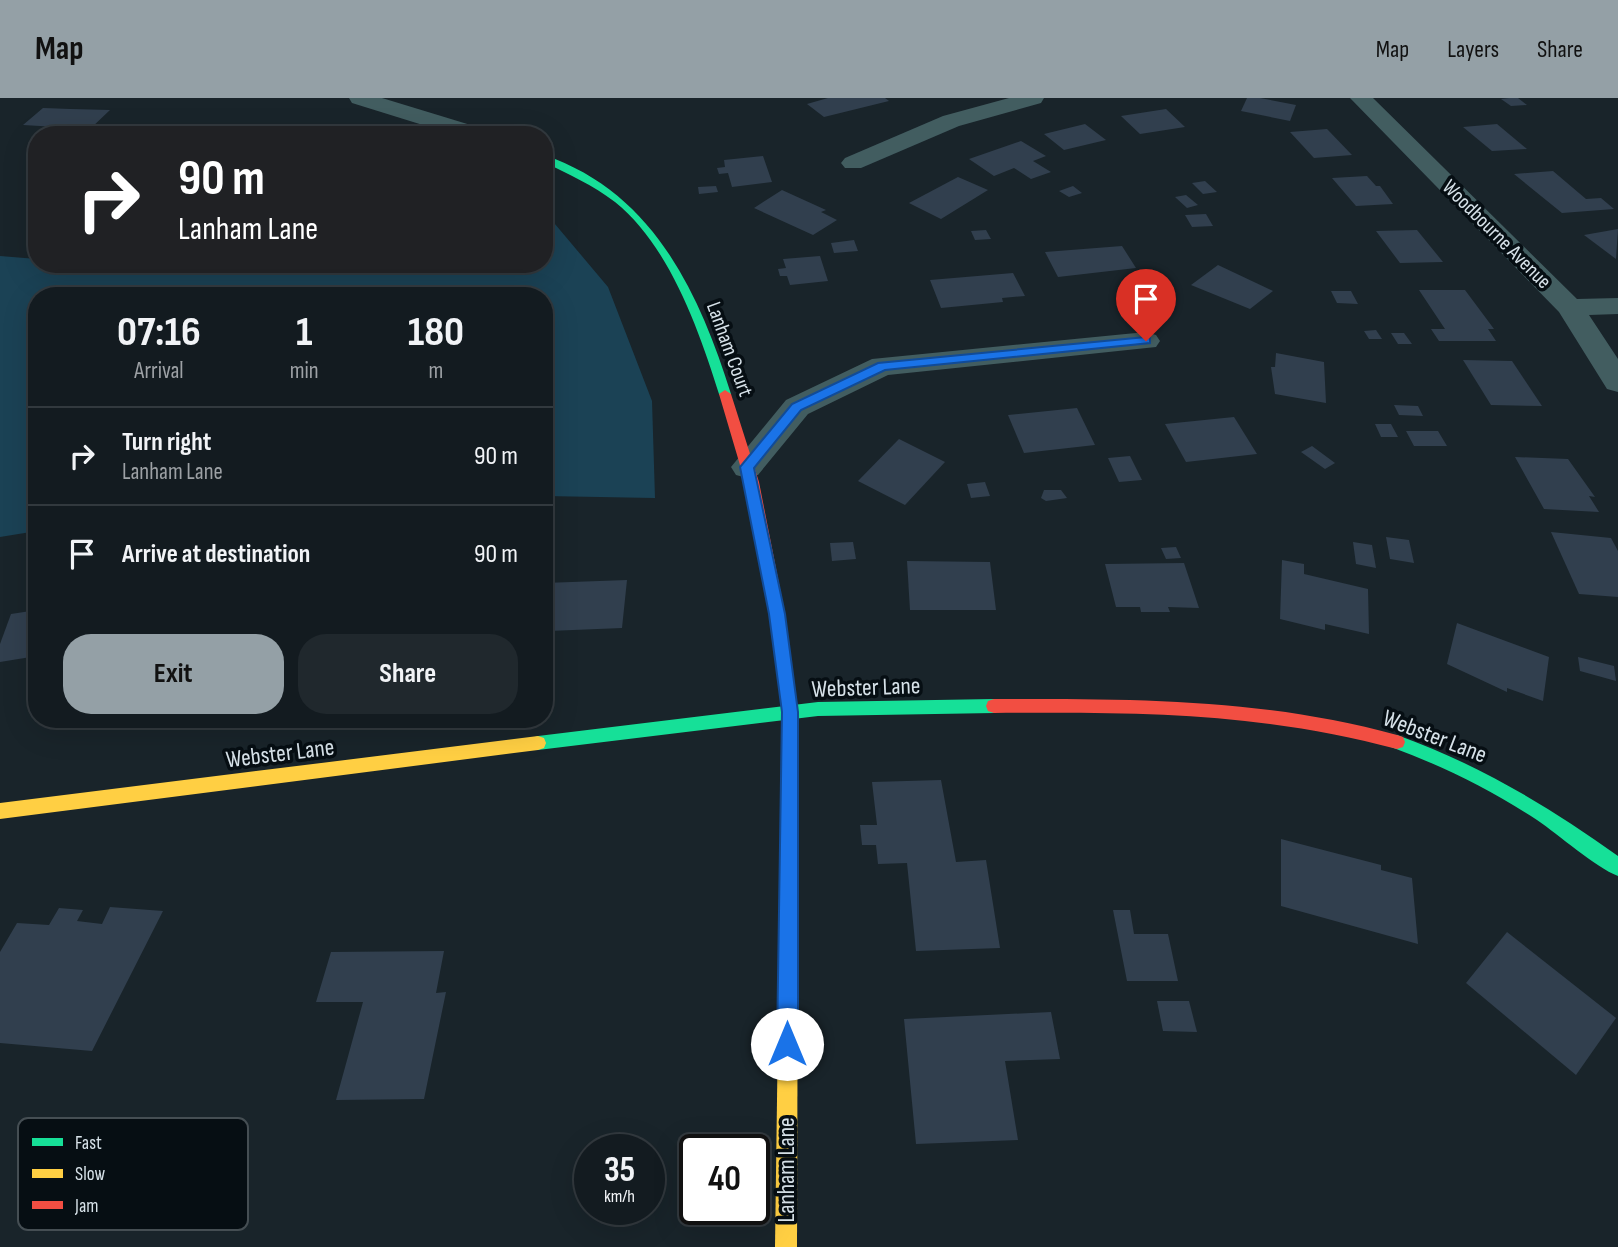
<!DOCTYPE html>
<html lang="en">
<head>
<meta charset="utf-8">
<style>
	:root { --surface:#131b20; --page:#20282d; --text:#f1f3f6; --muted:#9da1a5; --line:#32393e; --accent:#94a0a6 }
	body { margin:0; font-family:"Sofia Sans Condensed",sans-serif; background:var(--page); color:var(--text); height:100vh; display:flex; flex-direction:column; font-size:26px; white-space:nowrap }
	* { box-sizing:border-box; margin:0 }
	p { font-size:23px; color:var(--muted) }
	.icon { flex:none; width:38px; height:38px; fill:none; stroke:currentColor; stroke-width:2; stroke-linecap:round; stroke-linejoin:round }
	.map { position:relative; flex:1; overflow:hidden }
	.sheet { position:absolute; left:28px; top:189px; width:525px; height:441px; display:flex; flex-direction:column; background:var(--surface); border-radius:28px; box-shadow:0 7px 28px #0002,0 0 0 2px var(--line) }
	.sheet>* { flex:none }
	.hud { position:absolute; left:28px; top:28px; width:525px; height:147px; border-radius:28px; box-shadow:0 7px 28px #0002,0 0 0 2px var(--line); background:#202124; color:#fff; overflow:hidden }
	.speed { position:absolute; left:574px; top:1036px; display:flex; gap:14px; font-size:35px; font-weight:700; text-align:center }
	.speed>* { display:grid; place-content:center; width:91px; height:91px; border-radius:50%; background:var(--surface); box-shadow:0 7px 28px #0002,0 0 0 2px var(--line); line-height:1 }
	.speed small { font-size:18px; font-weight:400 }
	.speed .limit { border:4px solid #111; border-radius:10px; background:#fff; color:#111 }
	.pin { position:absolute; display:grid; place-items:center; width:60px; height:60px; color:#fff; margin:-72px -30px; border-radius:50% 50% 50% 0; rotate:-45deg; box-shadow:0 0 7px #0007 }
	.pin .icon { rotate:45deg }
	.me { position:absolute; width:77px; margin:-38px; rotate:0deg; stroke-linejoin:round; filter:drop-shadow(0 0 5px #0008) }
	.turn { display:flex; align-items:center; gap:24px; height:147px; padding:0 35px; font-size:32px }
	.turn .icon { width:91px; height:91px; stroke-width:2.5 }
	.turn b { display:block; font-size:49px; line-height:60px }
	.eta { display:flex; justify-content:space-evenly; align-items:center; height:119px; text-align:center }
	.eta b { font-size:42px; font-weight:700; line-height:49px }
	.cta { display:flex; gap:14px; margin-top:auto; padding:14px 35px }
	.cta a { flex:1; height:80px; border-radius:28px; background:var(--accent); color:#111; font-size:28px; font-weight:700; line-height:80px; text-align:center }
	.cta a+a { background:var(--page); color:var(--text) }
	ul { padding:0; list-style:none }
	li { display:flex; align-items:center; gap:21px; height:98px; padding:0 35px; border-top:2px solid var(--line) }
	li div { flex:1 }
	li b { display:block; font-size:26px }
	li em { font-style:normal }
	header { display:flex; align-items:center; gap:42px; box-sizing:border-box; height:98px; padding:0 35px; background:var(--accent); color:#111 }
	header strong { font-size:33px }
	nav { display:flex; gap:38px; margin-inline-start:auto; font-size:24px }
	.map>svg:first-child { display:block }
	.green { fill:#1b4255 }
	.building { fill:#313f4e }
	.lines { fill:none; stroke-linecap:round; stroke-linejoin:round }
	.street { fill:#425d60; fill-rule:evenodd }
	.fast { fill:#16e098; fill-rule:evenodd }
	.slow { fill:#ffcf43; fill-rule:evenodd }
	.jam { fill:#f24e42; fill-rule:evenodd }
	.route { fill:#1a73e8; stroke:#114b97; stroke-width:2 }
	.labels { text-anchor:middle; stroke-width:7; stroke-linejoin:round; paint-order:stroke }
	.far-street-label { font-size:21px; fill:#d7e2e9; stroke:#060e13 }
	.street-label { font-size:24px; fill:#d7e2e9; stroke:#060e13 }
	.key { fill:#060e13; stroke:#454e53; stroke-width:2 }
	.key-label { font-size:19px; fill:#d7e2e9 }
</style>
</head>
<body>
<header>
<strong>Map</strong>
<nav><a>Map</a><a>Layers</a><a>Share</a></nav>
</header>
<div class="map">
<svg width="1618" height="1149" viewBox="0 0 1618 1149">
	<rect width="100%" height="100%" fill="#19242a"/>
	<path class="green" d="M 544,113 L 608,189 L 652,303 L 655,400 L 544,398 L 544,198 L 37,198 L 37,433 L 0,439 L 0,158 L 37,161 L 37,166 L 544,166 Z"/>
	<g class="building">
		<path d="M 828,0 L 885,0 L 889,3 L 824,19 L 807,6 Z"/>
		<path d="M 1247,0 L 1260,0 L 1296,7 L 1290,23 L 1241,13 Z"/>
		<path d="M 1509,0 L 1518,0 L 1527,7 L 1511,8 L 1501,1 Z"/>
		<path d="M 43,10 L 71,11 L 110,12 L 90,31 L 23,27 Z"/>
		<path d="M 1166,11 L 1185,29 L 1140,36 L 1121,18 Z"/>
		<path d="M 1085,26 L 1106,42 L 1064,52 L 1044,36 Z"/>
		<path d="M 1497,26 L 1527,51 L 1492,53 L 1463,29 Z"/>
		<path d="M 263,29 L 277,32 L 290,37 L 248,37 Z"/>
		<path d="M 1327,31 L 1352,57 L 1314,60 L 1290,34 Z"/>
		<path d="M 1021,43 L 1046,58 L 1033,63 L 1051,74 L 1031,81 L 1014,70 L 994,78 L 969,61 Z"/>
		<path d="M 763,58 L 772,84 L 732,89 L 728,75 L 719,76 L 717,70 L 725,69 L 724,62 Z"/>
		<path d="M 1553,73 L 1586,101 L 1601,100 L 1614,111 L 1562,115 L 1514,76 Z"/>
		<path d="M 1367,78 L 1376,88 L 1380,88 L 1393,106 L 1356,108 L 1332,80 Z"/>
		<path d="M 958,79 L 988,92 L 941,121 L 909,105 Z"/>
		<path d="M 1205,83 L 1217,94 L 1203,96 L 1192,85 Z"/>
		<path d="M 716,88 L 718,94 L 699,96 L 698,89 Z"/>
		<path d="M 1073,88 L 1082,95 L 1069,99 L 1059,93 Z"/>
		<path d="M 782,92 L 826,112 L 821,114 L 837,122 L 813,137 L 754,110 Z"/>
		<path d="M 1186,97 L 1198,107 L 1187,110 L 1175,99 Z"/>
		<path d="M 1206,116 L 1213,128 L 1192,129 L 1185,117 Z"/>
		<path d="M 1618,131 L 1616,161 L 1584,137 Z"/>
		<path d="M 986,132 L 991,141 L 975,142 L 971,133 Z"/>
		<path d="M 1417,132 L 1443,164 L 1400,165 L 1376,133 Z"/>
		<path d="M 854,142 L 858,153 L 834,155 L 831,145 Z"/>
		<path d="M 1122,148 L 1136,170 L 1058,179 L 1045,154 Z"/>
		<path d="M 820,158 L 828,183 L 790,187 L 787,178 L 780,178 L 778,171 L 786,170 L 783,161 Z"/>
		<path d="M 1218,167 L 1273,193 L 1250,211 L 1191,187 Z"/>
		<path d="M 1013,175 L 1025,198 L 1002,200 L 1003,204 L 941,210 L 930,182 Z"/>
		<path d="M 1419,192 L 1465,192 L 1494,231 L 1488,231 L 1496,243 L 1439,243 L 1431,231 L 1445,231 Z"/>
		<path d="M 1331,193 L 1351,193 L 1358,206 L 1337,205 Z"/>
		<path d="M 1376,232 L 1382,241 L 1369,241 L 1364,233 Z"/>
		<path d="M 1391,235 L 1404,235 L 1412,246 L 1398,246 Z"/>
		<path d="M 1276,255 L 1324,264 L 1326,305 L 1275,296 L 1271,269 L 1275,269 Z"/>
		<path d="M 1463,262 L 1512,263 L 1542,308 L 1491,307 Z"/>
		<path d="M 1394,307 L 1418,308 L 1423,318 L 1399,317 Z"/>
		<path d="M 1077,310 L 1095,347 L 1024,355 L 1008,317 Z"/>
		<path d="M 1234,319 L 1257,356 L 1186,364 L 1165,326 Z"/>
		<path d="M 1375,326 L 1391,326 L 1398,339 L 1381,339 Z"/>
		<path d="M 1406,333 L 1438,333 L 1447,348 L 1414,348 Z"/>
		<path d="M 899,341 L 945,364 L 905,407 L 858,383 Z"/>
		<path d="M 1312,348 L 1335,365 L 1325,371 L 1301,354 Z"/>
		<path d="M 1130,358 L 1142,382 L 1119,384 L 1108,360 Z"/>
		<path d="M 1515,359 L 1568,361 L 1595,399 L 1589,398 L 1599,414 L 1544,411 Z"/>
		<path d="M 985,384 L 990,398 L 971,400 L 967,386 Z"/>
		<path d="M 1044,392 L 1061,392 L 1067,400 L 1046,403 L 1041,400 Z"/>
		<path d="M 1551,434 L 1611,440 L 1618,453 L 1618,499 L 1579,496 Z"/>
		<path d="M 1386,439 L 1409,442 L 1414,465 L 1390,461 Z"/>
		<path d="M 853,444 L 856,461 L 832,463 L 830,445 Z"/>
		<path d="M 1353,444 L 1372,447 L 1376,470 L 1356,466 Z"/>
		<path d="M 1176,449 L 1181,460 L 1166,461 L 1161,450 Z"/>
		<path d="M 1282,462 L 1304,466 L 1304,476 L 1368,491 L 1369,536 L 1325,526 L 1325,532 L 1280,521 Z"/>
		<path d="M 907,463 L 990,464 L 996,512 L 910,512 Z"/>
		<path d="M 1184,465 L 1199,510 L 1168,509 L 1170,514 L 1141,514 L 1140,509 L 1116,509 L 1105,466 Z"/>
		<path d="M 627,482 L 622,530 L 549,533 L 549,530 L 544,530 L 544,485 Z"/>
		<path d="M 37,512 L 37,558 L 0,564 L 0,546 L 11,516 Z"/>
		<path d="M 1457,525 L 1549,559 L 1543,603 L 1507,590 L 1507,594 L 1447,566 Z"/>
		<path d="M 1578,559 L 1614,568 L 1616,583 L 1580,573 Z"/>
		<path d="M 941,682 L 956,764 L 986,762 L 1000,850 L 916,853 L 907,765 L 878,766 L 876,747 L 862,747 L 860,727 L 877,727 L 872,684 Z"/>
		<path d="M 1281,741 L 1381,767 L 1381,772 L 1412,780 L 1418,846 L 1281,808 Z"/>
		<path d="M 110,809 L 163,813 L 92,953 L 0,945 L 0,854 L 17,825 L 49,827 L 59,810 L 83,812 L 77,823 L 102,826 Z"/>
		<path d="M 1113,812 L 1130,812 L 1134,836 L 1168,836 L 1178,883 L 1127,883 Z"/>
		<path d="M 1507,834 L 1616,920 L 1576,977 L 1466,885 Z"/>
		<path d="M 444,853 L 436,895 L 446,894 L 424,1001 L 336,1002 L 363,904 L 316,904 L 331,854 Z"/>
		<path d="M 1157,903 L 1189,903 L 1197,934 L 1163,933 Z"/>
		<path d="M 1051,914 L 1060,961 L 1005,963 L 1018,1042 L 916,1046 L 904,921 Z"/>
	</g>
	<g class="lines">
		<g class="street">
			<path d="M 349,0 L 382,0 L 487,32 L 490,37 L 455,37 L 352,5 Z"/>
			<path d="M 1009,0 L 1044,0 L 1041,5 L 959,28 L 861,70 L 845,70 L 841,65 L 845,60 L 943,18 Z"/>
			<path d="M 1350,0 L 1373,0 L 1577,201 L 1618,200 L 1618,216 L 1589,217 L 1618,261 L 1618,294 L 1607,291 L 1559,214 Z"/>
			<path d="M 1146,234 L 1156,237 L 1160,243 L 1156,249 L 888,277 L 808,316 L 758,377 L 747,380 L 736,377 L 731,369 L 786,302 L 872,261 Z"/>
		</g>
		<g class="fast">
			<path d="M 544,57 C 653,94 699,194 731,296 L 729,299 L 721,299 L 719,296 C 699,232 669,147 615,104 C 593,87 568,76 544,64 Z"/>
			<path d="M 994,601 L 1000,603 L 1002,608 L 1000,613 L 994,615 L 818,618 L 538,652 L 532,650 L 530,645 L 532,640 L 538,638 L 818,604 Z"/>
			<path d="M 1397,637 C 1478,666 1548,708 1618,758 L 1618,778 C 1595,769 1559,737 1537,722 C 1491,692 1443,668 1391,649 L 1389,644 L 1391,639 Z"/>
		</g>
		<g class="slow">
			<path d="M 538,638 L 544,640 L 546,645 L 544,650 L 538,652 L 0,721 L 0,705 Z"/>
			<path d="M 789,773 L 795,776 L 798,782 L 797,1149 L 775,1149 L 780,782 L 783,776 Z"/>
		</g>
		<g class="jam">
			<path d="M 725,292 L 731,296 L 759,384 L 785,516 L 798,614 L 798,782 L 795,788 L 789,791 L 783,788 L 780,782 L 782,614 L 769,516 L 745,384 L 719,296 Z"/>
			<path d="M 994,601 C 1135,601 1260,600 1397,637 L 1403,639 L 1405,644 L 1403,649 L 1397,651 C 1260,614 1135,614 994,615 L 988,613 L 986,608 L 988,603 Z"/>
		</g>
	</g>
	<path class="route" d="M 1146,239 L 1150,240 L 1150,245 L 885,272 L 801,312 L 754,370 L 785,516 L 798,614 L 798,946 L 795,953 L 787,956 L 780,953 L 777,946 L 782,614 L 769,516 L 740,369 L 792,306 L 878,265 Z"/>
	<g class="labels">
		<g class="far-street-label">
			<text transform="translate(1497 136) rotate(45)" y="7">Woodbourne Avenue</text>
			<text transform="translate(730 251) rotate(70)" y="7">Lanham Court</text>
		</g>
		<g class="street-label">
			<text transform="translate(866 589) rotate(-2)" y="8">Webster Lane</text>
			<text transform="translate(1435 638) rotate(21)" y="8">Webster Lane</text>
			<text transform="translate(280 655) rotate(-7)" y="8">Webster Lane</text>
			<text transform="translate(786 1072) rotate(-90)" y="8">Lanham Lane</text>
		</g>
	</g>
	<rect x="18" y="1020" width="230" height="112" rx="10" class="key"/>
	<rect x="32" y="1040" width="31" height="8" fill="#16e098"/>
	<rect x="32" y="1071" width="31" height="9" fill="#ffcf43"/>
	<rect x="32" y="1103" width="31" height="8" fill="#f24e42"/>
	<g class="key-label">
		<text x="75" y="1051">Fast</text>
		<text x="75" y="1082">Slow</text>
		<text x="75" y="1114">Jam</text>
	</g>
</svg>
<div class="speed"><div>35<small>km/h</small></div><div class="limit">40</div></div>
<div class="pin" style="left:1146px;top:243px;background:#d93025"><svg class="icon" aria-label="arrive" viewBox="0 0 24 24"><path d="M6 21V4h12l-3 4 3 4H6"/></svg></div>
<svg class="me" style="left:787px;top:946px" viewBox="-20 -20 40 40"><circle r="19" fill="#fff"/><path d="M0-13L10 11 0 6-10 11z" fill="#1a73e8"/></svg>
<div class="hud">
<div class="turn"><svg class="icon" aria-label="right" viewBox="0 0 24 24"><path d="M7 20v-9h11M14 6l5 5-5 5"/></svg><div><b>90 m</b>Lanham Lane</div></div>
</div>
<section class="sheet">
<div class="eta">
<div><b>07:16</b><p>Arrival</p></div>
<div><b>1</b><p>min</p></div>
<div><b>180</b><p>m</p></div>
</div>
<ul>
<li><svg class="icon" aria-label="right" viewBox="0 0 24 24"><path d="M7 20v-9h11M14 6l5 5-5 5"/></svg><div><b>Turn right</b><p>Lanham Lane</p></div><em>90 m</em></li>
<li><svg class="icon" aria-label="arrive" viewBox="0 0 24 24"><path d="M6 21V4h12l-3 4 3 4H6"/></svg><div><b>Arrive at destination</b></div><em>90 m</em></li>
</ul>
<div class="cta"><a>Exit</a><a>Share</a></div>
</section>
</div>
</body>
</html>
